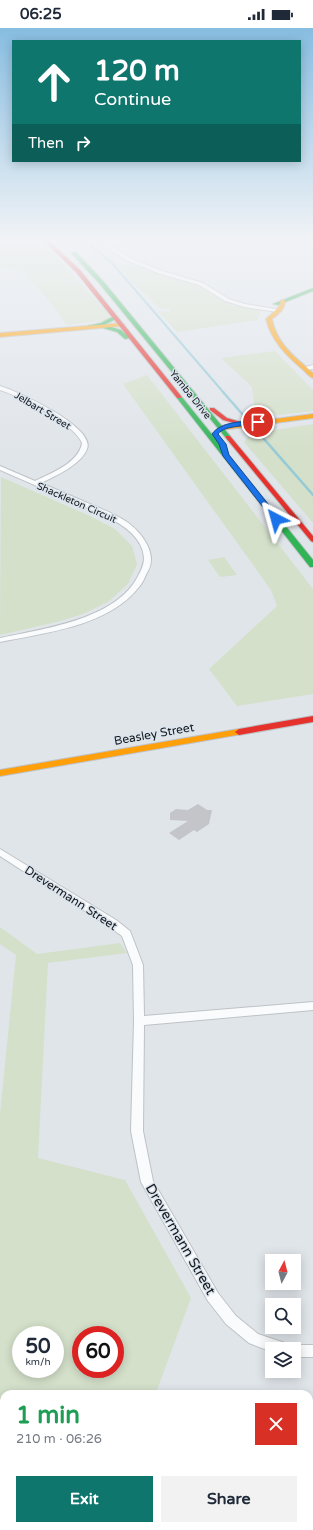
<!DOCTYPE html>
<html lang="en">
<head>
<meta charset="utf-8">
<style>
	:root { --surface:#fff; --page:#f2f2f3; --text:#1f2937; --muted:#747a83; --accent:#0f766e }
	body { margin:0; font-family:"Varela Round",sans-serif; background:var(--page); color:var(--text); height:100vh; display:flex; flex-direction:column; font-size:15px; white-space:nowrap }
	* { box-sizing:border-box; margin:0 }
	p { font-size:13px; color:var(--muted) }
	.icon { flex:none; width:22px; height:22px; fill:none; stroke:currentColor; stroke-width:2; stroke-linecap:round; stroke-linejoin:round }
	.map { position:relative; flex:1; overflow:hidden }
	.drawer { position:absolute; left:0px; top:1362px; width:313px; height:140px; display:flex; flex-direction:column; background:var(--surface); border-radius:12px 12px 0 0; box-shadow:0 2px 10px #0003 }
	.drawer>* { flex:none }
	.banner { position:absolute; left:12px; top:12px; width:289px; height:122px; border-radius:0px; box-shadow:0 2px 10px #0003; background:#0f766e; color:#fff; overflow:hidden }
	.needle { width:26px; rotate:7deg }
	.controls { position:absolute; left:265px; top:1226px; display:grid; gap:8px }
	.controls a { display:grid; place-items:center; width:36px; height:36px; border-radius:0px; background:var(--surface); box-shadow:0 2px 10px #0003; font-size:20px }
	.speed { position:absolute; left:12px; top:1298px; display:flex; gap:8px; font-size:20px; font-weight:700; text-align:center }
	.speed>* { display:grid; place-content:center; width:52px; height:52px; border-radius:50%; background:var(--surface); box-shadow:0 2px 10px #0003; line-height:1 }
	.speed small { font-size:10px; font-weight:400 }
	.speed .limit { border:6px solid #d22; background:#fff; color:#111 }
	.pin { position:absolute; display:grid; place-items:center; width:34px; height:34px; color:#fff; margin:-17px; border:2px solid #fff; border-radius:50%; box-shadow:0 1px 4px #0007 }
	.me { position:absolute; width:44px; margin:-22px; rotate:321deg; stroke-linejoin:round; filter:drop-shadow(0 0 3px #0008) }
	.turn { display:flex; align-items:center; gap:14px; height:84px; padding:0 16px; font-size:18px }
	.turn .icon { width:52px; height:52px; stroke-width:2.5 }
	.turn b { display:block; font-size:28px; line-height:34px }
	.then { display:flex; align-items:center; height:38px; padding:0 16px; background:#0003; gap:8px; font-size:15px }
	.round { display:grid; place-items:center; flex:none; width:42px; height:42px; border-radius:0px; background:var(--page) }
	.overview { display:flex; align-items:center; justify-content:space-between; height:68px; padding:0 16px }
	h1 { font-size:24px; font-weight:700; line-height:30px; color:#1e9e55 }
	.button { display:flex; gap:8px; margin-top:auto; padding:8px 16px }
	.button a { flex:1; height:46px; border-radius:0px; background:var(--accent); color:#fff; font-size:16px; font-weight:700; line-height:46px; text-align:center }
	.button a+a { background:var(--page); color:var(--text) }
	.status { display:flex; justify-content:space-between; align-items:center; height:28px; padding:0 20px; background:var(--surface); direction:ltr }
	.status svg { height:11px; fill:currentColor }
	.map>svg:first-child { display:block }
	.green { fill:#d4e0ca; fill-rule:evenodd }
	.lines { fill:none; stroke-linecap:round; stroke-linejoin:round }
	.stream-far1 { stroke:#95cad6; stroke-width:2 }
	.stream { stroke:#95cad6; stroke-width:2.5 }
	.building { fill:#c4c5c9 }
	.street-casing { stroke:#bec2c6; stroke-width:2 }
	.fast-casing { stroke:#bec2c6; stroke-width:2 }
	.slow-casing { stroke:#bec2c6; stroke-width:2 }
	.jam-casing { stroke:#bec2c6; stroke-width:2 }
	.street { fill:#fafbfc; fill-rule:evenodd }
	.fast { fill:#30b455; fill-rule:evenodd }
	.slow { fill:#ff9f0a; fill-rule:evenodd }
	.jam { fill:#e5322d; fill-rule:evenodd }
	.route { fill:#1a73e8; stroke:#114b97 }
	.labels { text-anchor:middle; stroke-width:3; stroke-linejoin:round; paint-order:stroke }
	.far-street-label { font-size:10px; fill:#15181c; stroke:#dce5ee }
	.street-label { font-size:12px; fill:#15181c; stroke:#dce5ee }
	.near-street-label { font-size:14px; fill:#15181c; stroke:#dce5ee }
</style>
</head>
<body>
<div class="status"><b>06:25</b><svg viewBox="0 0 49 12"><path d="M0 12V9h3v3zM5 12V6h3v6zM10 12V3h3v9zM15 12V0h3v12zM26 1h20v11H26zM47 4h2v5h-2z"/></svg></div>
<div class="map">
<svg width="313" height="1502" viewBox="0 0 313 1502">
	<rect width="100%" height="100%" fill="#e0e5ea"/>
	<g class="green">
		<path d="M 0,213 L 41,213 L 44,215 L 110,288 L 105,293 L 66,297 L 57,283 L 26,245 L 0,238 Z"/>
		<path d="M 116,237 L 135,237 L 191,254 L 230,277 L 259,282 L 260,285 L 257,292 L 177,304 L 158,283 L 169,284 L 171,281 L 159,280 Z"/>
		<path d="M 275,323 L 313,362 L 313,383 L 279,387 L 255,382 L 252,359 L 221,330 Z"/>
		<path d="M 147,347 L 313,561 L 313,666 L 237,678 L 209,641 L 277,578 L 271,562 L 123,356 Z"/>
		<path d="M 313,396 L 313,495 L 244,414 L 250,406 Z"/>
		<path d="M 1,449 L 90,488 L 115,501 L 132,518 L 137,536 L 128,556 L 108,574 L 83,586 L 57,594 L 0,607 Z"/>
		<path d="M 224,529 L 237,547 L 220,549 L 208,532 Z"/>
		<path d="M 0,899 L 37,926 L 120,915 L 127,925 L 48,935 L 38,1130 L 125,1152 L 191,1270 L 157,1362 L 159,1366 L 4,1366 L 4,1498 L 228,1498 L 229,1502 L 0,1502 L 0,1086 L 16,927 L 0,916 ZM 21,1307 L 55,1307 L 55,1341 L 21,1341 ZM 81,1307 L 115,1307 L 115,1341 L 81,1341 Z"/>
	</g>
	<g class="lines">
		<path class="stream-far1" d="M 86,213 L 112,235 L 224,365"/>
		<path class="stream" d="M 223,364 L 313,467"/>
	</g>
	<path class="building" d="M 198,776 L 207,782 L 212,782 L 209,796 L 197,804 L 194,802 L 179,812 L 169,805 L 188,793 L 170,792 L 170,785 L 176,781 L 188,782 Z"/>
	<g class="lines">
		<g class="street-casing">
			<g id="street">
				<path d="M 97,213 L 103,213 L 132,231 L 162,243 L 203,255 L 229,271 L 245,276 L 281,282 L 278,284 L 244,279 L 225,273 L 199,257 L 158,245 L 128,233 Z"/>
				<path d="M 313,337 L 313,341 L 305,342 L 302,340 Z"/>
				<path d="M 0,358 C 17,363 96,399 87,421 C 81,437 55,448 41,455 C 55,461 69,467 83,473 C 98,480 114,485 127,494 C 141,504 158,525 148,543 C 145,548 143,555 139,559 C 109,598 45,605 0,614 L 0,610 C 42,601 114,592 137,550 C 140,544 144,538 144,530 C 143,508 119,494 101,486 L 0,442 L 0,438 L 35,453 C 51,445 79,435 82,415 C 75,396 19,368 0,362 Z"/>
				<path d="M 0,821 L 116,892 L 130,903 L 143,937 L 144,988 L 313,974 L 313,982 L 144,997 L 143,1103 L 153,1153 L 218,1265 L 236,1288 L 258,1306 L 288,1316 L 289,1319 L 294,1317 L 313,1317 L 313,1329 L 294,1329 L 294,1321 L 272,1321 L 272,1324 L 249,1315 L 226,1296 L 208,1273 L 141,1154 L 131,1103 L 134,993 L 133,937 L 122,908 L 108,898 L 0,828 Z"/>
			</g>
		</g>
		<g class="fast-casing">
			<g id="fast">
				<path d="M 72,224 L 76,224 L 103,253 L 230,408 L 230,410 L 226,410 L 99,255 L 72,226 Z"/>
				<path d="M 313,260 L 313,263 L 278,277 L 273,276 Z"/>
				<path d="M 114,288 L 116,289 L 116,291 L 104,297 L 85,301 L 82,299 L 101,295 Z"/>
				<path d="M 105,297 L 121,302 L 130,310 L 125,311 L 117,304 L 103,300 L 103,298 Z"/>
				<path d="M 177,368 L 181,368 L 313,532 L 313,539 L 310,539 L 177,370 Z"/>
			</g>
		</g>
		<g class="slow-casing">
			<g id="slow">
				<path d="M 281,272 L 285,272 C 286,280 278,287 272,291 C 277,316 295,329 313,345 L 313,350 C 308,348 305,343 301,340 C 285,326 271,312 266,291 L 278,280 Z"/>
				<path d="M 122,295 L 125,297 L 124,298 L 0,309 L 0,305 Z"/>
				<path d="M 313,386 L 313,390 L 221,402 L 218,400 L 221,398 Z"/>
				<path d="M 239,701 L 243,704 L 242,706 L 0,748 L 0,742 Z"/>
			</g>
		</g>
		<g class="jam-casing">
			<g id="jam">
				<path d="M 44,213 L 49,213 L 80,242 L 181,368 L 181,370 L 177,370 L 76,244 Z"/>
				<path d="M 210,380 L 214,380 L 227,390 L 248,396 L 245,398 L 223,392 L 210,382 Z"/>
				<path d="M 226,408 L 230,408 L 313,508 L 313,514 L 311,513 L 226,410 Z"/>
				<path d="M 313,688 L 313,694 L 239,707 L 235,704 L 239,701 Z"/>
			</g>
		</g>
		<use href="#street" class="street"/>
		<use href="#fast" class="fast"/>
		<use href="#slow" class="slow"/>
		<use href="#jam" class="jam"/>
	</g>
	<linearGradient id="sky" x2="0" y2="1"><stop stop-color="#87bde1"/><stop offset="0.5" stop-color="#f1f3f6"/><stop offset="1" stop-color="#f1f3f6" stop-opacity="0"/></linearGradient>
	<rect width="313" height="424" fill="url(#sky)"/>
	<path class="route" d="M 258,392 L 260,393 L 260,396 C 249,398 224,397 218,406 L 226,416 L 229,427 L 280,491 L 276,493 L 274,493 L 223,428 L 219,416 L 212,406 C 221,393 243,394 258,392 Z"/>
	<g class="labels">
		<g class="far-street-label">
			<text transform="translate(191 366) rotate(51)" y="4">Yamba Drive</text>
			<text transform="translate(43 382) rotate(31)" y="4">Jelbart Street</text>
			<text transform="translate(77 474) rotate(24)" y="4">Shackleton Circuit</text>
		</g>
		<g class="street-label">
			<text transform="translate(154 706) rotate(-10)" y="4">Beasley Street</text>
			<text transform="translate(71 870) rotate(33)" y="4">Drevermann Street</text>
		</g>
		<g class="near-street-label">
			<text transform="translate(181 1211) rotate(60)" y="5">Drevermann Street</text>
		</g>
	</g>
</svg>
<div class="controls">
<a><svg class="needle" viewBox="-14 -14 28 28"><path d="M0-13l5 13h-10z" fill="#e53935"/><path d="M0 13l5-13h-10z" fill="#747a83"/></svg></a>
<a><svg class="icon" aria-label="search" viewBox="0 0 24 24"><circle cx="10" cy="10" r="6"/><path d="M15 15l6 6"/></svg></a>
<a><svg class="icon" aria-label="layers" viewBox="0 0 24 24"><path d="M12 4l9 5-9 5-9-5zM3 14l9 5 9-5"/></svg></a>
</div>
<div class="speed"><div>50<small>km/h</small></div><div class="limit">60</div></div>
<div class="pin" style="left:258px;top:394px;background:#d93025"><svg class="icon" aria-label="arrive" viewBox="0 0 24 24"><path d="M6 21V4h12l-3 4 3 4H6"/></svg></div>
<svg class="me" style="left:276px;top:491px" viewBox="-20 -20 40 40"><path d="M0-17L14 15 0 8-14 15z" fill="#1a73e8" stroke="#fff" stroke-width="4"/></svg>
<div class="banner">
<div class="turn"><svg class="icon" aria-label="ahead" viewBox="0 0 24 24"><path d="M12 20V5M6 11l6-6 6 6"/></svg><div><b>120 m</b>Continue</div></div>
<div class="then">Then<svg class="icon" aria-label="right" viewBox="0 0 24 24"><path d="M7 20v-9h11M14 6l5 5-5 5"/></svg></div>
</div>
<section class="drawer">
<div class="overview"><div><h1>1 min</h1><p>210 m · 06:26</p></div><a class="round" style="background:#d93025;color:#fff"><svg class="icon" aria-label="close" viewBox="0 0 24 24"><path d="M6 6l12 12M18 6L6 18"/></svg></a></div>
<div class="button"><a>Exit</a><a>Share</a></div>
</section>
</div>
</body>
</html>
